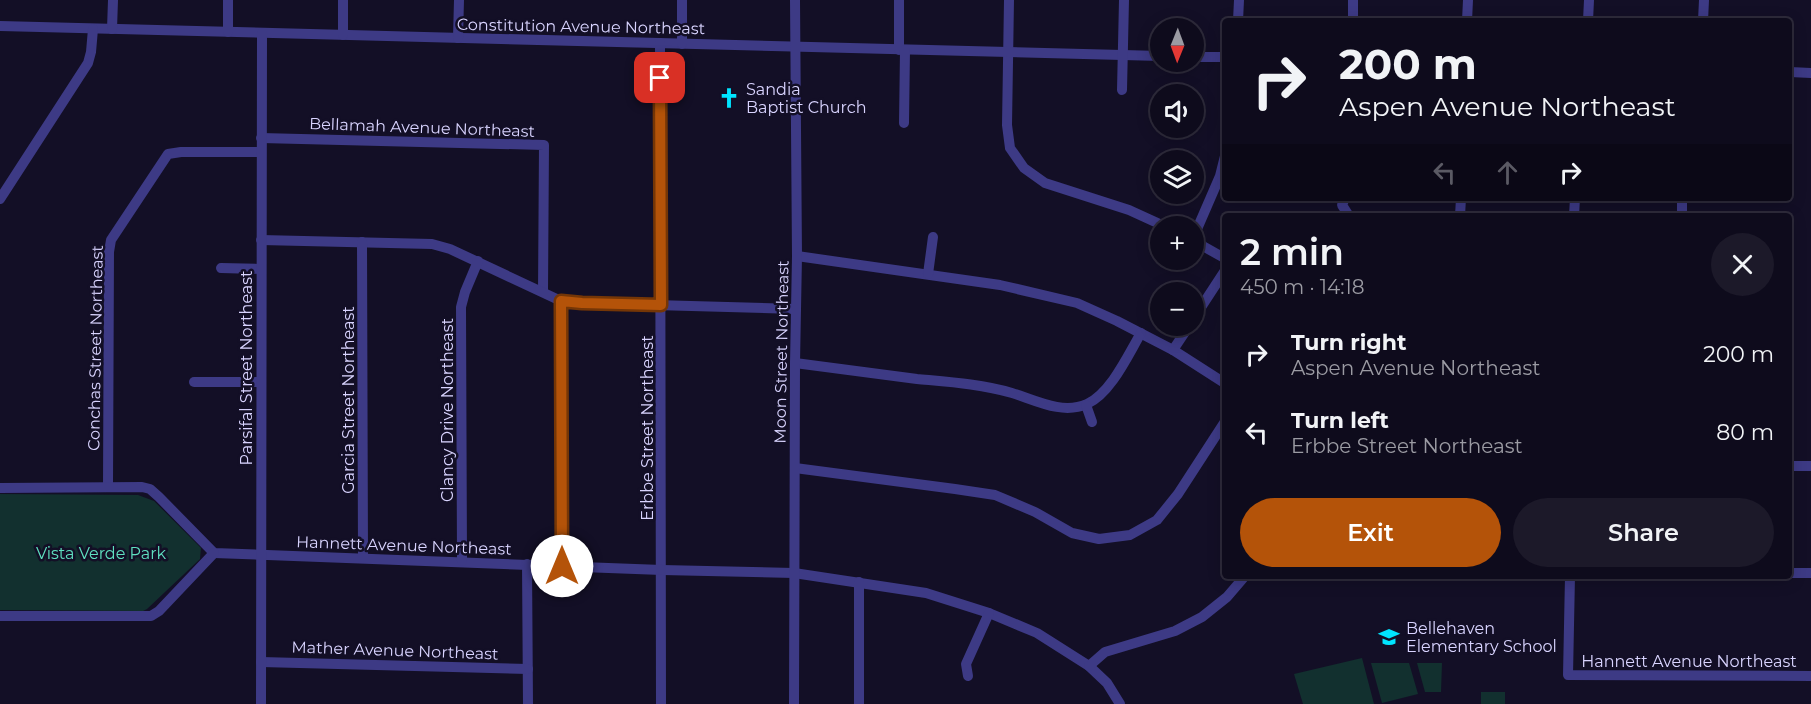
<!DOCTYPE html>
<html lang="en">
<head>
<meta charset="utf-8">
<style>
	:root { --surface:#0e0b1c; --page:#1c1929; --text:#f1f3f6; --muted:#9b9ba3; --line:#2e2b3b; --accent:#b45309 }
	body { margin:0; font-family:Montserrat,sans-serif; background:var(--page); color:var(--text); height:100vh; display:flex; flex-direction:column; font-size:22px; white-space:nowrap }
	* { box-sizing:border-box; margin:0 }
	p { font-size:20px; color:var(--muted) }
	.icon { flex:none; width:33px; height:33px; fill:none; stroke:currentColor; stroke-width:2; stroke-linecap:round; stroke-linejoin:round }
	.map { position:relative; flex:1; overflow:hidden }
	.sheet { position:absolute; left:1222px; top:213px; width:570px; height:366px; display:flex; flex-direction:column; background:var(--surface); border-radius:6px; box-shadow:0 3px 15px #0003,0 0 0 2px var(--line) }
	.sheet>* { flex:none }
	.top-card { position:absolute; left:1222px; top:18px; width:570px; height:183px; border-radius:6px; box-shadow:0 3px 15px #0003,0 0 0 2px var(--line); background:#0e0b1c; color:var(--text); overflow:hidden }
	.needle { width:39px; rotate:181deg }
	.tools { position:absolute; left:1150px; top:18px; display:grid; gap:12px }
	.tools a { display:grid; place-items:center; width:54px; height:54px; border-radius:50%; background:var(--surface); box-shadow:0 3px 15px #0003,0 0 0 2px var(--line); font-size:30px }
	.pin { position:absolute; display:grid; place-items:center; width:51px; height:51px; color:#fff; margin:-26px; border-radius:12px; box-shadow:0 3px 9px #0006 }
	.me { position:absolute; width:66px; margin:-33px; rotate:0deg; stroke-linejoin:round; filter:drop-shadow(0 0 4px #0008) }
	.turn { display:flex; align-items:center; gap:21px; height:126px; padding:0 18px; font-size:27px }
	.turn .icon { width:78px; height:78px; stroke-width:2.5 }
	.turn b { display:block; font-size:42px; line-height:51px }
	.lanes { display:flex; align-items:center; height:57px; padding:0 18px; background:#0003; justify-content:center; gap:30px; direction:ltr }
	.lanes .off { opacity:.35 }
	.round { display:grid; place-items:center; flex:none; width:63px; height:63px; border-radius:32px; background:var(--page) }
	.overview { display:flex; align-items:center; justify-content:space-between; height:102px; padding:0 18px }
	h1 { font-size:36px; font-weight:600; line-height:45px }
	.cta { display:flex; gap:12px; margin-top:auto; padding:12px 18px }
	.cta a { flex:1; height:69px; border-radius:36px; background:var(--accent); color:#fff; font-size:24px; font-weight:600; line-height:69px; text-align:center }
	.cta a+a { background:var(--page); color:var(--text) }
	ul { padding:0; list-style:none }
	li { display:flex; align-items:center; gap:18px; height:78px; padding:0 18px }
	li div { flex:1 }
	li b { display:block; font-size:22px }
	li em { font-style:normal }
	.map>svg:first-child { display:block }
	.green { fill:#12302f }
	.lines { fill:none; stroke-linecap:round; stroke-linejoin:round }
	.minor { stroke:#3d3a85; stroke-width:10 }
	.route-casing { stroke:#753606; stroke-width:15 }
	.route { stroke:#b45309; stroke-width:10 }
	.labels { text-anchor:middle; stroke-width:5; stroke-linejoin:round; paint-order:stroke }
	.street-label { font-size:16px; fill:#d9d4ff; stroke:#130f26 }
	.poi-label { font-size:16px; fill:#d9d4ff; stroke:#130f26; text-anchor:start }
	.park-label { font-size:16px; fill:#5fe0c0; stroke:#130f26 }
</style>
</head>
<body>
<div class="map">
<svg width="1811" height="704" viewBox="0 0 1811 704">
	<rect width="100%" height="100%" fill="#130f26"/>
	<g class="green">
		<path d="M 0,494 L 138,495 L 154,501 L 201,548 L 200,559 L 147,609 L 143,611 L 0,610 Z"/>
		<path d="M 1362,658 L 1374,704 L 1303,704 L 1294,674 Z"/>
		<path d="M 1371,663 L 1409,663 L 1418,694 L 1382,703 Z"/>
		<path d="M 1417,663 L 1442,663 L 1441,692 L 1425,692 Z"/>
		<rect x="1481" y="692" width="24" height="12"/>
	</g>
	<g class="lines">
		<g class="minor">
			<path d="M 1009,0 L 1007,125 L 1010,148 L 1024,168 L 1045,183 L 1129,210 L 1164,226"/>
			<path d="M 1238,21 L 1239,0"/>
			<path d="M 1353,21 L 1353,0"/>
			<path d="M 1467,21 L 1468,0"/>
			<path d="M 1588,21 L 1589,0"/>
			<path d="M 1703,21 L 1704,0"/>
			<path d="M 0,26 L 1161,56"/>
			<path d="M 112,29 L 113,0"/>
			<path d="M 228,32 L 228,0"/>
			<path d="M 343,35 L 343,0"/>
			<path d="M 458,38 L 459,0"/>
			<path d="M 660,43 L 661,704"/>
			<path d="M 682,44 L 682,0"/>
			<path d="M 899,50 L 899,0"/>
			<path d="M 1194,57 L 1226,57"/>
			<path d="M 1790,72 L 1811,73"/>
			<path d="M 1122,90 L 1124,0"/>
			<path d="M 904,123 L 905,50"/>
			<path d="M 261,138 L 544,145 L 543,292"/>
			<path d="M 1345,198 L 1342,205 L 1349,216"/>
			<path d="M 0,199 L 88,63 L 91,52 L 93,29"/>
			<path d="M 1460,216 L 1461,198"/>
			<path d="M 1574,216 L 1575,198"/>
			<path d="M 1682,216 L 1682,198"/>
			<path d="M 1194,236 L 1220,176 L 1226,152"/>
			<path d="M 261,240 L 432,244 L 450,249 L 561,301 L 582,303 L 796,309"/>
			<path d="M 1194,241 L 1226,259"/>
			<path d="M 362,242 L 363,558"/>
			<path d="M 797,256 L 1000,285 L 1077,303 L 1117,321 L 1173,350 L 1226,384"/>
			<path d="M 221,268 L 261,269"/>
			<path d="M 928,274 L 933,237"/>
			<path d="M 561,301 L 562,565"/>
			<path d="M 1194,318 L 1226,269"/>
			<path d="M 1173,350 L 1189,326"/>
			<path d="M 795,363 C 836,368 876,374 917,379 C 949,382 981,384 1012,393 C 1035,400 1062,415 1087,404 C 1111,393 1128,355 1141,333"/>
			<path d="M 194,382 L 261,382"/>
			<path d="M 1086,405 L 1092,422"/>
			<path d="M 1790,466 L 1811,466"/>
			<path d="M 795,468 L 955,489 L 995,495 L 1035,512 L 1072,533 L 1099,539 L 1130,535 L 1157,520 L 1178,494 L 1226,420"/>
			<path d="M 108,487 L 109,252 L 111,240 L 168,154 L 181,152 L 261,152"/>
			<path d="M 0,488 L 142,487 L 150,489 L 159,497 L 214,553 L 662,570 L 794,573 L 926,593 L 989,613 L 1037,633 L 1089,666 L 1107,683 L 1120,704"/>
			<path d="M 462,561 L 461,307 L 465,292 L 478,261"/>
			<path d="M 527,564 L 528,704"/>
			<path d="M 1790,573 L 1811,573"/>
			<path d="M 1570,576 L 1568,675 L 1811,676"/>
			<path d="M 0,616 L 151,616 L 159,611 L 214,553"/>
			<path d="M 261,662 L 528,669"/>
			<path d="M 1089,666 L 1105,652 L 1175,631 L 1202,617 L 1227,597 L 1245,576"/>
			<path d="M 968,676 L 966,664 L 989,613"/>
			<path d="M 261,704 L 262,33"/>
			<path d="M 794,704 L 795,363 L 797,256 L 795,0"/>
			<path d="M 859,704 L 859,582"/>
		</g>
	</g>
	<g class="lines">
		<g class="route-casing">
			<path id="route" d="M 562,566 L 561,301 L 582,303 L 661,305 L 660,78"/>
		</g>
		<use href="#route" class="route"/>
	</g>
	<defs>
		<g id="church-bare" transform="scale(1.62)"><path d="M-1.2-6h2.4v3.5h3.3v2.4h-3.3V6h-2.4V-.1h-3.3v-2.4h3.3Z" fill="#00e5ff" stroke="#130f26" stroke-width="2.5" paint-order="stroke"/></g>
		<g id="school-bare" transform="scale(1.62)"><path d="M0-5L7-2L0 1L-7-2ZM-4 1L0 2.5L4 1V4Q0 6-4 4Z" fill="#00e5ff" stroke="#130f26" stroke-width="2.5" paint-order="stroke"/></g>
	</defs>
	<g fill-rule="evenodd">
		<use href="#church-bare" x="729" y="98"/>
		<use href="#school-bare" x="1389" y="637"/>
	</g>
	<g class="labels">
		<g class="street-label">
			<text transform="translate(581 26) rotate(1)" y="6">Constitution Avenue Northeast</text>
			<text transform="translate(422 127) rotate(2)" y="6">Bellamah Avenue Northeast</text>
			<text transform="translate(95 348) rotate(-89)" y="6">Conchas Street Northeast</text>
			<text transform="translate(781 352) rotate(-89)" y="6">Moon Street Northeast</text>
			<text transform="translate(246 368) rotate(-90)" y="6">Parsifal Street Northeast</text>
			<text transform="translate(348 400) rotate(-90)" y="6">Garcia Street Northeast</text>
			<text transform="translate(447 410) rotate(-90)" y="6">Clancy Drive Northeast</text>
			<text transform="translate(647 428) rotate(-90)" y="6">Erbbe Street Northeast</text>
			<text transform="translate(404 545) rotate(2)" y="6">Hannett Avenue Northeast</text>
			<text transform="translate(395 650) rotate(2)" y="6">Mather Avenue Northeast</text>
			<text x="1689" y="667">Hannett Avenue Northeast</text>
		</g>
		<g class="poi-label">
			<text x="746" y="95">Sandia<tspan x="746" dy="18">Baptist Church</tspan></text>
			<text x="1406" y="634">Bellehaven<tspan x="1406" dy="18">Elementary School</tspan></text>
		</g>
		<g class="park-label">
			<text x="101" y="559">Vista Verde Park</text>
		</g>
	</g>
</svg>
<div class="tools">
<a><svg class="needle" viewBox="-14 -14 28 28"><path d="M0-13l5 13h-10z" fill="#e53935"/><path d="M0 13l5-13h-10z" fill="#9b9ba3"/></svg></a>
<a><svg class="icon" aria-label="sound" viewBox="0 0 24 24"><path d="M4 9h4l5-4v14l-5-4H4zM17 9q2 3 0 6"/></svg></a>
<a><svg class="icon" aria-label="layers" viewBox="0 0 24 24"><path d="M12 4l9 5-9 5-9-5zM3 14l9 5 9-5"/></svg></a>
<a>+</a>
<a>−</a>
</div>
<div class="pin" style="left:660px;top:78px;background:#d93025"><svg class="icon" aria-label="arrive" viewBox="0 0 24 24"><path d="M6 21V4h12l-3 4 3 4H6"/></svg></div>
<svg class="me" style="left:562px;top:566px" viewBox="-20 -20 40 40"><circle r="19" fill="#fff"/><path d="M0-13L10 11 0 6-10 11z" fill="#b45309"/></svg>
<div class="top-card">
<div class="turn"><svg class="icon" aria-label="right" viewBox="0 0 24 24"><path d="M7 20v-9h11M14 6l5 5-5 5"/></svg><div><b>200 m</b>Aspen Avenue Northeast</div></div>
<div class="lanes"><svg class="icon off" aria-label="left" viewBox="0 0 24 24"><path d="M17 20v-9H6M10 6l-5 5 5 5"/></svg><svg class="icon off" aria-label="ahead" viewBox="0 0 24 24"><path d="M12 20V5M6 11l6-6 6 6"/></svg><svg class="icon" aria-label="right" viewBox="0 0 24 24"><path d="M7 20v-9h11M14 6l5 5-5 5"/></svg></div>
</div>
<section class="sheet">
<div class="overview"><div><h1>2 min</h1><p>450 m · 14:18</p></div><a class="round"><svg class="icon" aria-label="close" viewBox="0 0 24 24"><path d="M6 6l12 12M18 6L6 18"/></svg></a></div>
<ul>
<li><svg class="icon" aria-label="right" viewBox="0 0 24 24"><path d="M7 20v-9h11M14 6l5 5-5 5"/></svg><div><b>Turn right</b><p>Aspen Avenue Northeast</p></div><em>200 m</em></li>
<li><svg class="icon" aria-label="left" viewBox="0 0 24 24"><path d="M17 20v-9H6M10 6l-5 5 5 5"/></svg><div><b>Turn left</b><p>Erbbe Street Northeast</p></div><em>80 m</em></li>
</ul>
<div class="cta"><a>Exit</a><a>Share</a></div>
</section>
</div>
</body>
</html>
